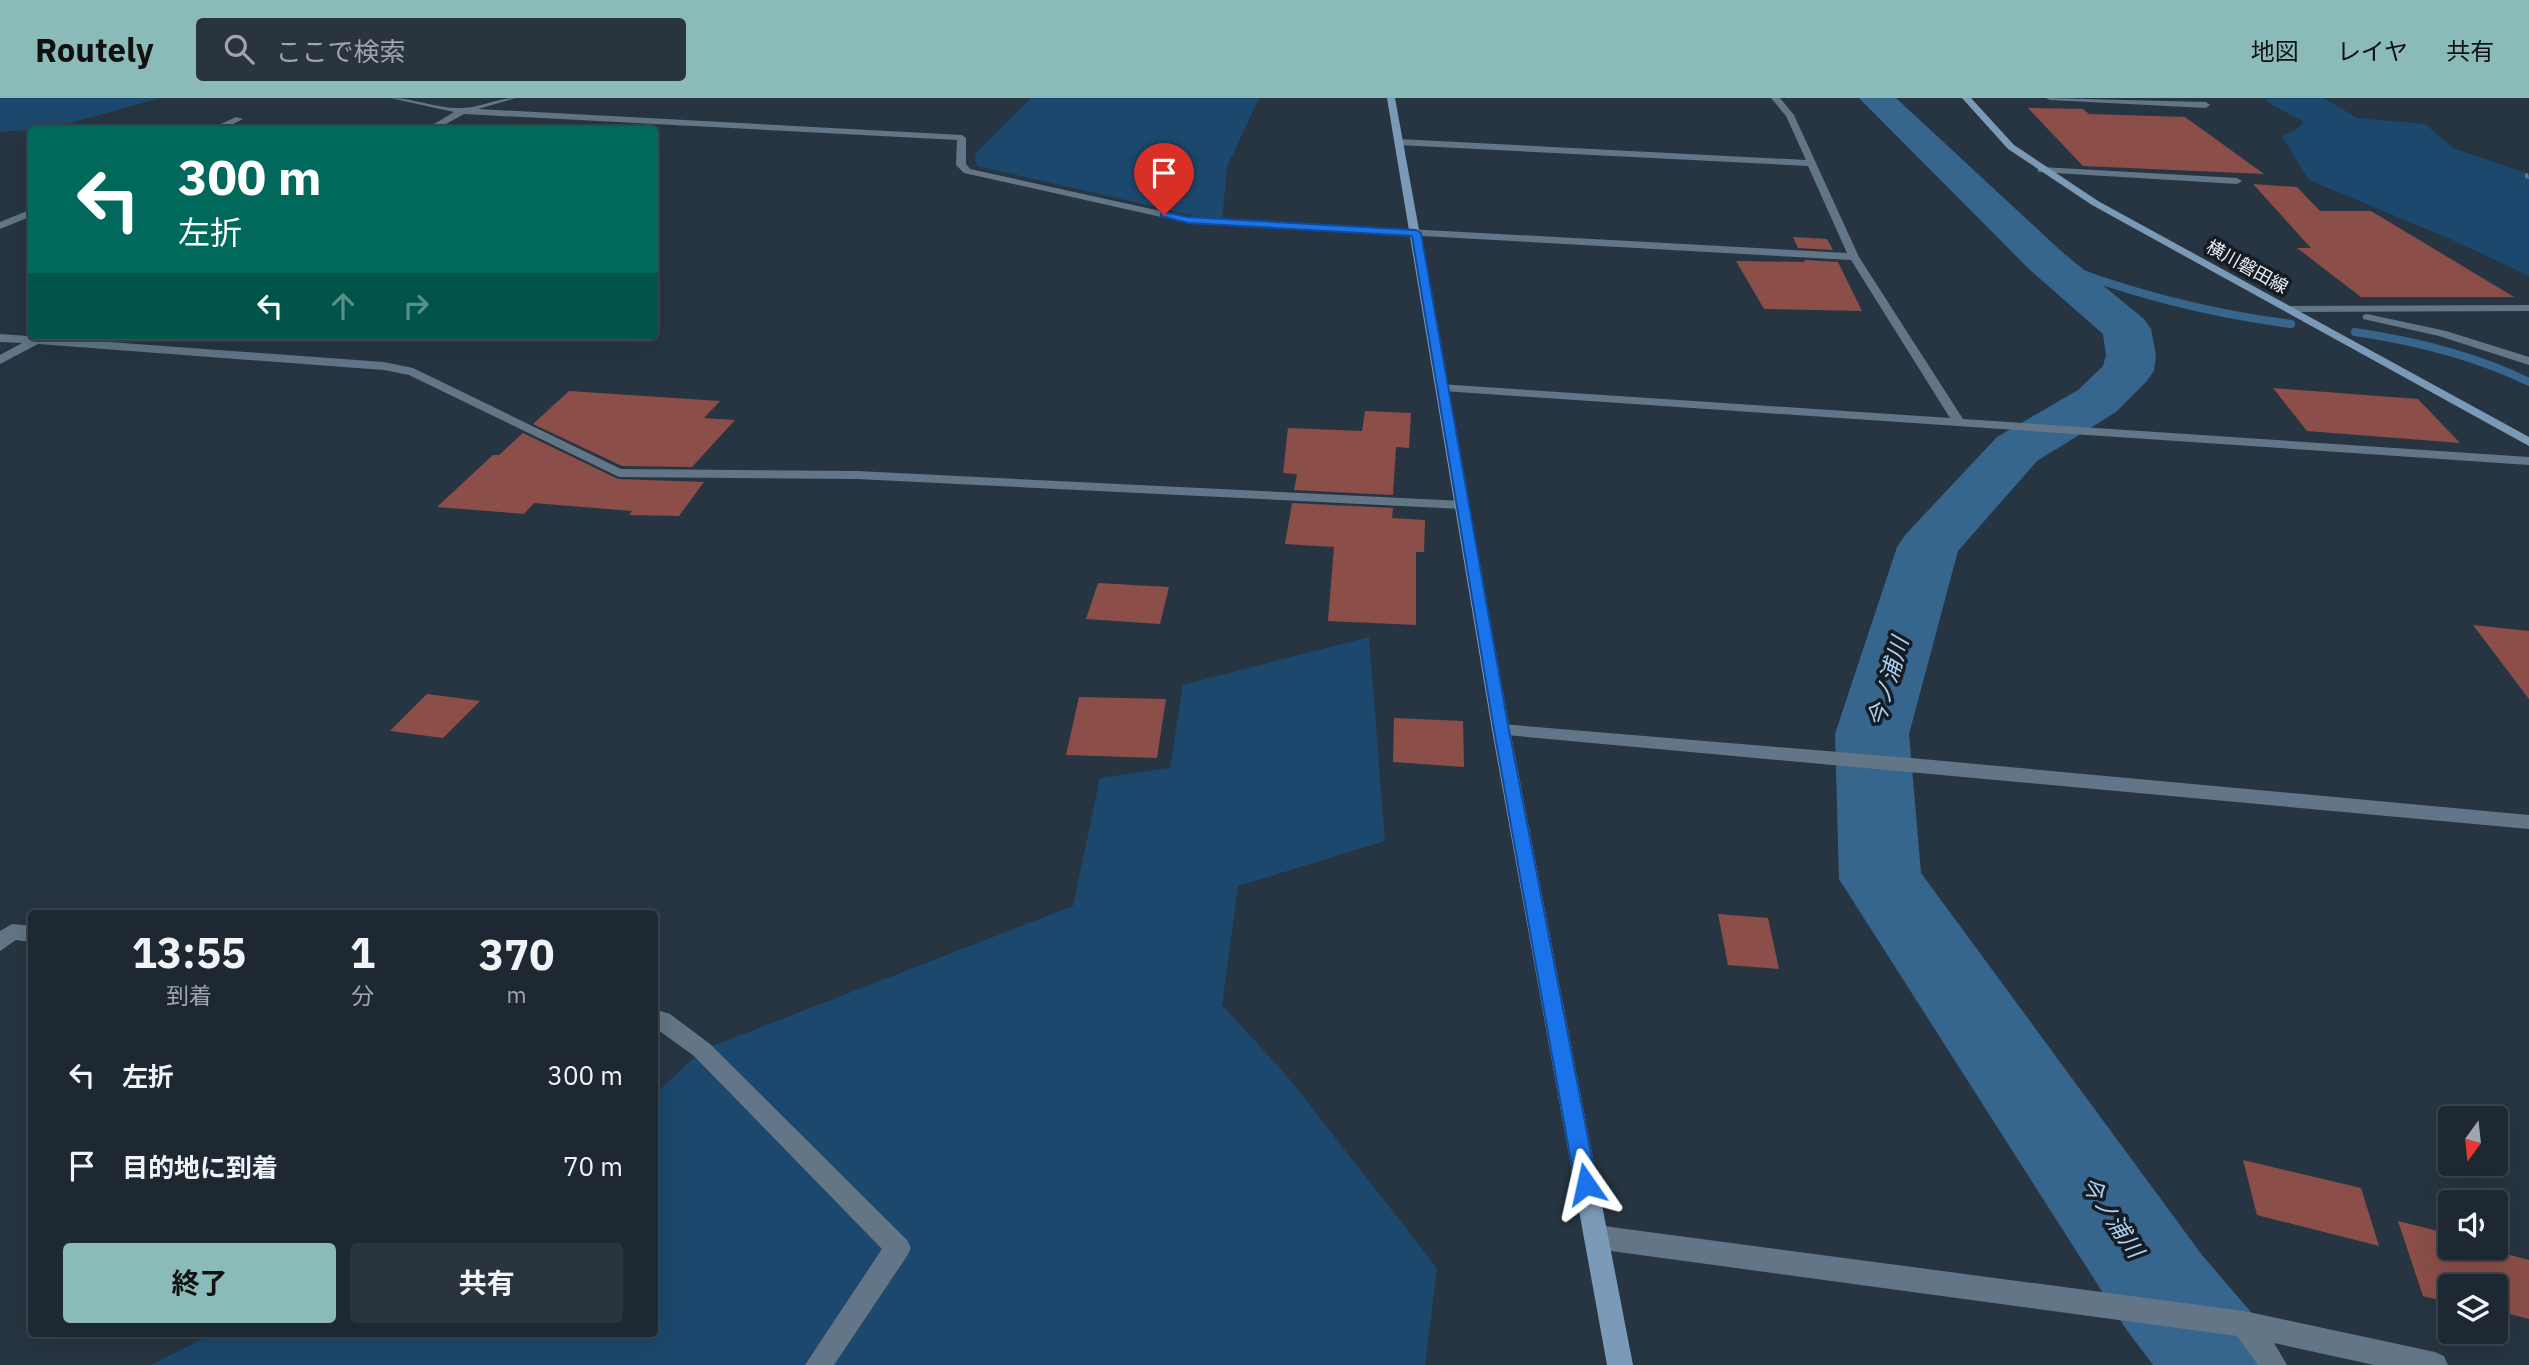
<!DOCTYPE html>
<html lang="ja">
<head>
<meta charset="utf-8">
<style>
	:root { --surface:#1d2832; --page:#2a343e; --text:#f1f3f6; --muted:#a0a6ac; --line:#3b444d; --accent:#8bbbb9 }
	body { margin:0; font-family:"IBM Plex Sans","Noto Sans JP",sans-serif; background:var(--page); color:var(--text); height:100vh; display:flex; flex-direction:column; font-size:26px; white-space:nowrap }
	* { box-sizing:border-box; margin:0 }
	p { font-size:23px; color:var(--muted) }
	.icon { flex:none; width:38px; height:38px; fill:none; stroke:currentColor; stroke-width:2; stroke-linecap:round; stroke-linejoin:round }
	.map { position:relative; flex:1; overflow:hidden }
	.side { position:absolute; left:28px; top:812px; width:630px; height:427px; display:flex; flex-direction:column; background:var(--surface); border-radius:7px; box-shadow:0 7px 28px #0002,0 0 0 2px var(--line) }
	.side>* { flex:none }
	.top-card { position:absolute; left:28px; top:28px; width:630px; height:214px; border-radius:7px; box-shadow:0 7px 28px #0002,0 0 0 2px var(--line); background:#00695c; color:#fff; overflow:hidden }
	.needle { width:46px; rotate:195deg }
	.fabs { position:absolute; left:2438px; top:1008px; display:grid; gap:14px }
	.fabs a { display:grid; place-items:center; width:70px; height:70px; border-radius:7px; background:var(--surface); box-shadow:0 7px 28px #0002,0 0 0 2px var(--line); font-size:35px }
	.pin { position:absolute; display:grid; place-items:center; width:60px; height:60px; color:#fff; margin:-72px -30px; border-radius:50% 50% 50% 0; rotate:-45deg; box-shadow:0 0 7px #0007 }
	.pin .icon { rotate:45deg }
	.me { position:absolute; width:77px; margin:-38px; rotate:349deg; stroke-linejoin:round; filter:drop-shadow(0 0 5px #0008) }
	.turn { display:flex; align-items:center; gap:24px; height:147px; padding:0 35px; font-size:32px }
	.turn .icon { width:91px; height:91px; stroke-width:2.5 }
	.turn b { display:block; font-size:49px; line-height:60px }
	.lanes { display:flex; align-items:center; height:66px; padding:0 35px; background:#0003; justify-content:center; gap:35px; direction:ltr }
	.lanes .off { opacity:.35 }
	.eta { display:flex; justify-content:space-evenly; align-items:center; height:119px; text-align:center }
	.eta b { font-size:42px; font-weight:700; line-height:49px }
	.primary-button { display:flex; gap:14px; margin-top:auto; padding:14px 35px }
	.primary-button a { flex:1; height:80px; border-radius:7px; background:var(--accent); color:#111; font-size:28px; font-weight:700; line-height:80px; text-align:center }
	.primary-button a+a { background:var(--page); color:var(--text) }
	ul { padding:0; list-style:none }
	li { display:flex; align-items:center; gap:21px; height:91px; padding:0 35px }
	li div { flex:1 }
	li b { display:block; font-size:26px }
	li em { font-style:normal }
	header { display:flex; align-items:center; gap:42px; box-sizing:border-box; height:98px; padding:0 35px; background:var(--accent); color:#111 }
	header strong { font-size:33px }
	nav { display:flex; gap:38px; margin-inline-start:auto; font-size:24px }
	.search { width:490px; height:63px; background:var(--page); display:flex; align-items:center; gap:18px; box-sizing:border-box; padding:0 24px; border-radius:7px; color:var(--muted); font-size:26px }
	.map>svg:first-child { display:block }
	.green { fill:#1c486d }
	.lines { fill:none; stroke-linecap:round; stroke-linejoin:round }
	.stream { stroke:#36658e; stroke-width:8 }
	.river { fill:#36658e; fill-rule:evenodd }
	.building { fill:#8b4e48 }
	.street { fill:#627688; fill-rule:evenodd }
	.secondary { fill:#7a9ab8; fill-rule:evenodd }
	.route { fill:#1a73e8; stroke:#114b97; stroke-width:2 }
	.labels { text-anchor:middle; stroke-width:7; stroke-linejoin:round; paint-order:stroke }
	.far-street-label { font-size:18px; fill:#eaf3fb; stroke:#161c22 }
	.water-label { font-size:23px; font-style:italic; fill:#a9d1f7; stroke:#161c22 }
</style>
</head>
<body>
<header>
<strong>Routely</strong>
<div class="search"><svg class="icon" aria-label="search" viewBox="0 0 24 24"><circle cx="10" cy="10" r="6"/><path d="M15 15l6 6"/></svg>ここで検索</div>
<nav><a>地図</a><a>レイヤ</a><a>共有</a></nav>
</header>
<div class="map">
<svg width="2529" height="1267" viewBox="0 0 2529 1267">
	<rect width="100%" height="100%" fill="#273542"/>
	<g class="green">
		<path d="M 0,0 L 160,0 L 53,30 L 0,34 Z"/>
		<path d="M 1031,0 L 1259,0 L 1227,69 L 1222,124 L 977,68 L 975,56 Z"/>
		<path d="M 2269,0 L 2324,0 L 2357,20 L 2425,26 L 2453,50 L 2529,76 L 2529,178 L 2448,140 L 2309,82 L 2282,38 L 2297,31 L 2304,24 L 2265,3 Z"/>
		<path d="M 1369,539 L 1385,743 L 1238,788 L 1222,907 L 1287,978 L 1437,1170 L 1425,1267 L 151,1267 L 212,1236 L 654,1236 L 655,996 L 702,952 L 1073,808 L 1100,680 L 1170,670 L 1183,587 Z"/>
	</g>
	<g class="lines">
		<g class="stream">
			<path d="M 2045,162 C 2125,194 2206,215 2291,226"/>
			<path d="M 2355,234 C 2416,243 2474,257 2529,284"/>
		</g>
		<path class="river" d="M 1859,0 L 1896,0 L 2061,153 L 2144,221 L 2151,231 L 2156,257 L 2154,273 L 2146,284 L 2116,314 L 2037,363 L 1958,453 L 1909,636 L 1921,775 L 2202,1157 L 2262,1227 L 2278,1267 L 2153,1267 L 2126,1231 L 1839,781 L 1835,636 L 1897,449 L 1906,436 L 1997,339 L 2078,292 L 2103,268 L 2106,257 L 2103,236 L 2029,171 Z"/>
	</g>
	<g class="building">
		<path d="M 2028,10 L 2083,11 L 2089,16 L 2185,19 L 2264,76 L 2083,68 Z"/>
		<path d="M 2253,86 L 2297,89 L 2320,113 L 2371,113 L 2514,199 L 2361,199 L 2297,150 L 2311,150 Z"/>
		<path d="M 1793,139 L 1827,141 L 1833,152 L 1798,150 Z"/>
		<path d="M 1804,162 L 1838,164 L 1862,213 L 1764,211 L 1736,163 L 1805,164 Z"/>
		<path d="M 2273,290 L 2418,301 L 2460,345 L 2307,333 Z"/>
		<path d="M 569,293 L 720,303 L 704,320 L 735,322 L 692,369 L 622,368 L 533,326 Z"/>
		<path d="M 1365,313 L 1411,315 L 1409,350 L 1396,349 L 1393,397 L 1294,392 L 1297,376 L 1283,375 L 1288,330 L 1362,333 Z"/>
		<path d="M 523,335 L 618,381 L 704,384 L 679,418 L 629,417 L 632,413 L 534,405 L 524,416 L 437,409 L 493,357 L 499,357 Z"/>
		<path d="M 1292,405 L 1393,410 L 1392,420 L 1425,422 L 1424,454 L 1416,454 L 1416,527 L 1328,523 L 1334,449 L 1285,446 Z"/>
		<path d="M 1098,485 L 1169,489 L 1160,526 L 1086,521 Z"/>
		<path d="M 2473,527 L 2529,533 L 2529,601 Z"/>
		<path d="M 427,596 L 480,603 L 443,640 L 390,633 Z"/>
		<path d="M 1079,599 L 1166,601 L 1157,660 L 1066,657 Z"/>
		<path d="M 1394,620 L 1463,623 L 1464,669 L 1393,664 Z"/>
		<path d="M 1718,816 L 1768,820 L 1779,871 L 1728,867 Z"/>
		<path d="M 2243,1062 L 2361,1090 L 2379,1148 L 2257,1117 Z"/>
		<path d="M 2398,1123 L 2450,1136 L 2450,1150 L 2483,1150 L 2529,1162 L 2529,1221 L 2506,1215 L 2507,1219 L 2496,1216 L 2496,1188 L 2450,1188 L 2450,1205 L 2423,1198 Z"/>
	</g>
	<g class="lines">
		<g class="street">
			<path d="M 390,0 C 414,0 438,11 462,10 C 480,10 497,0 516,0 L 478,11 L 962,37 L 966,40 L 966,66 L 970,71 L 1188,119 L 1847,155 L 1808,68 L 1398,47 L 1394,44 L 1398,41 L 1806,62 L 1786,18 L 1771,0 L 1780,0 L 1794,17 L 1859,159 L 1963,321 L 2529,359 L 2529,367 L 1443,293 L 1437,289 L 1439,286 L 1950,320 L 1851,162 L 1188,125 L 964,75 L 956,67 L 957,42 L 464,16 L 435,32 L 424,32 L 454,14 Z"/>
			<path d="M 2046,0 L 2206,4 L 2210,7 L 2206,10 L 2050,2 Z"/>
			<path d="M 236,19 L 243,21 L 221,32 L 208,32 Z"/>
			<path d="M 2042,69 L 2237,80 L 2242,83 L 2237,86 L 2039,74 L 2037,72 Z"/>
			<path d="M 2528,75 L 2529,81 L 2525,80 L 2525,76 Z"/>
			<path d="M 32,111 L 32,118 L 0,131 L 0,124 Z"/>
			<path d="M 2529,207 L 2529,213 L 2289,214 L 2283,211 L 2289,208 Z"/>
			<path d="M 2367,216 L 2446,233 L 2529,259 L 2529,267 L 2439,238 L 2363,221 L 2363,217 Z"/>
			<path d="M 0,236 L 384,264 L 413,270 L 621,371 L 857,373 L 1462,403 L 1469,407 L 1462,411 L 857,381 L 619,379 L 409,277 L 384,272 L 38,246 L 0,266 L 0,257 L 22,245 L 0,244 Z"/>
			<path d="M 1501,626 L 1911,660 L 2529,717 L 2529,731 L 1495,636 L 1492,632 Z"/>
			<path d="M 12,826 L 32,828 L 32,844 L 16,842 L 0,853 L 0,833 Z"/>
			<path d="M 654,911 L 670,916 L 710,946 L 907,1142 L 911,1150 L 907,1158 L 834,1267 L 805,1267 L 882,1151 L 694,958 L 654,929 Z"/>
			<path d="M 1596,1127 L 2244,1213 L 2435,1254 L 2444,1258 L 2448,1267 L 2374,1267 L 2274,1245 L 2287,1267 L 2258,1267 L 2237,1238 L 1596,1151 L 1587,1147 L 1584,1139 L 1587,1131 Z"/>
		</g>
		<g class="secondary">
			<path d="M 1387,0 L 1395,0 L 1510,632 L 1633,1267 L 1607,1267 L 1492,632 Z"/>
			<path d="M 1962,0 L 1971,0 L 2014,47 L 2098,103 L 2529,339 L 2529,348 L 2092,107 L 2008,51 Z"/>
		</g>
	</g>
	<path class="route" d="M 1164,114 L 1188,119 L 1416,132 L 1421,135 L 1509,632 L 1597,1086 L 1593,1093 L 1586,1096 L 1578,1093 L 1575,1086 L 1494,632 L 1412,138 L 1188,125 L 1161,118 L 1161,115 Z"/>
	<g class="labels">
		<g class="far-street-label">
			<text transform="translate(2247 169) rotate(29)" y="6">横川磐田線</text>
		</g>
		<g class="water-label">
			<text transform="translate(1888 584) rotate(-74)" y="8">今ノ浦川</text>
			<text transform="translate(2112 1119) rotate(56)" y="8">今ノ浦川</text>
		</g>
	</g>
</svg>
<div class="fabs">
<a><svg class="needle" viewBox="-14 -14 28 28"><path d="M0-13l5 13h-10z" fill="#e53935"/><path d="M0 13l5-13h-10z" fill="#a0a6ac"/></svg></a>
<a><svg class="icon" aria-label="sound" viewBox="0 0 24 24"><path d="M4 9h4l5-4v14l-5-4H4zM17 9q2 3 0 6"/></svg></a>
<a><svg class="icon" aria-label="layers" viewBox="0 0 24 24"><path d="M12 4l9 5-9 5-9-5zM3 14l9 5 9-5"/></svg></a>
</div>
<div class="pin" style="left:1164px;top:117px;background:#d93025"><svg class="icon" aria-label="arrive" viewBox="0 0 24 24"><path d="M6 21V4h12l-3 4 3 4H6"/></svg></div>
<svg class="me" style="left:1586px;top:1086px" viewBox="-20 -20 40 40"><path d="M0-17L14 15 0 8-14 15z" fill="#1a73e8" stroke="#fff" stroke-width="4"/></svg>
<div class="top-card">
<div class="turn"><svg class="icon" aria-label="left" viewBox="0 0 24 24"><path d="M17 20v-9H6M10 6l-5 5 5 5"/></svg><div><b>300 m</b>左折</div></div>
<div class="lanes"><svg class="icon" aria-label="left" viewBox="0 0 24 24"><path d="M17 20v-9H6M10 6l-5 5 5 5"/></svg><svg class="icon off" aria-label="ahead" viewBox="0 0 24 24"><path d="M12 20V5M6 11l6-6 6 6"/></svg><svg class="icon off" aria-label="right" viewBox="0 0 24 24"><path d="M7 20v-9h11M14 6l5 5-5 5"/></svg></div>
</div>
<section class="side">
<div class="eta">
<div><b>13:55</b><p>到着</p></div>
<div><b>1</b><p>分</p></div>
<div><b>370</b><p>m</p></div>
</div>
<ul>
<li><svg class="icon" aria-label="left" viewBox="0 0 24 24"><path d="M17 20v-9H6M10 6l-5 5 5 5"/></svg><div><b>左折</b></div><em>300 m</em></li>
<li><svg class="icon" aria-label="arrive" viewBox="0 0 24 24"><path d="M6 21V4h12l-3 4 3 4H6"/></svg><div><b>目的地に到着</b></div><em>70 m</em></li>
</ul>
<div class="primary-button"><a>終了</a><a>共有</a></div>
</section>
</div>
</body>
</html>
